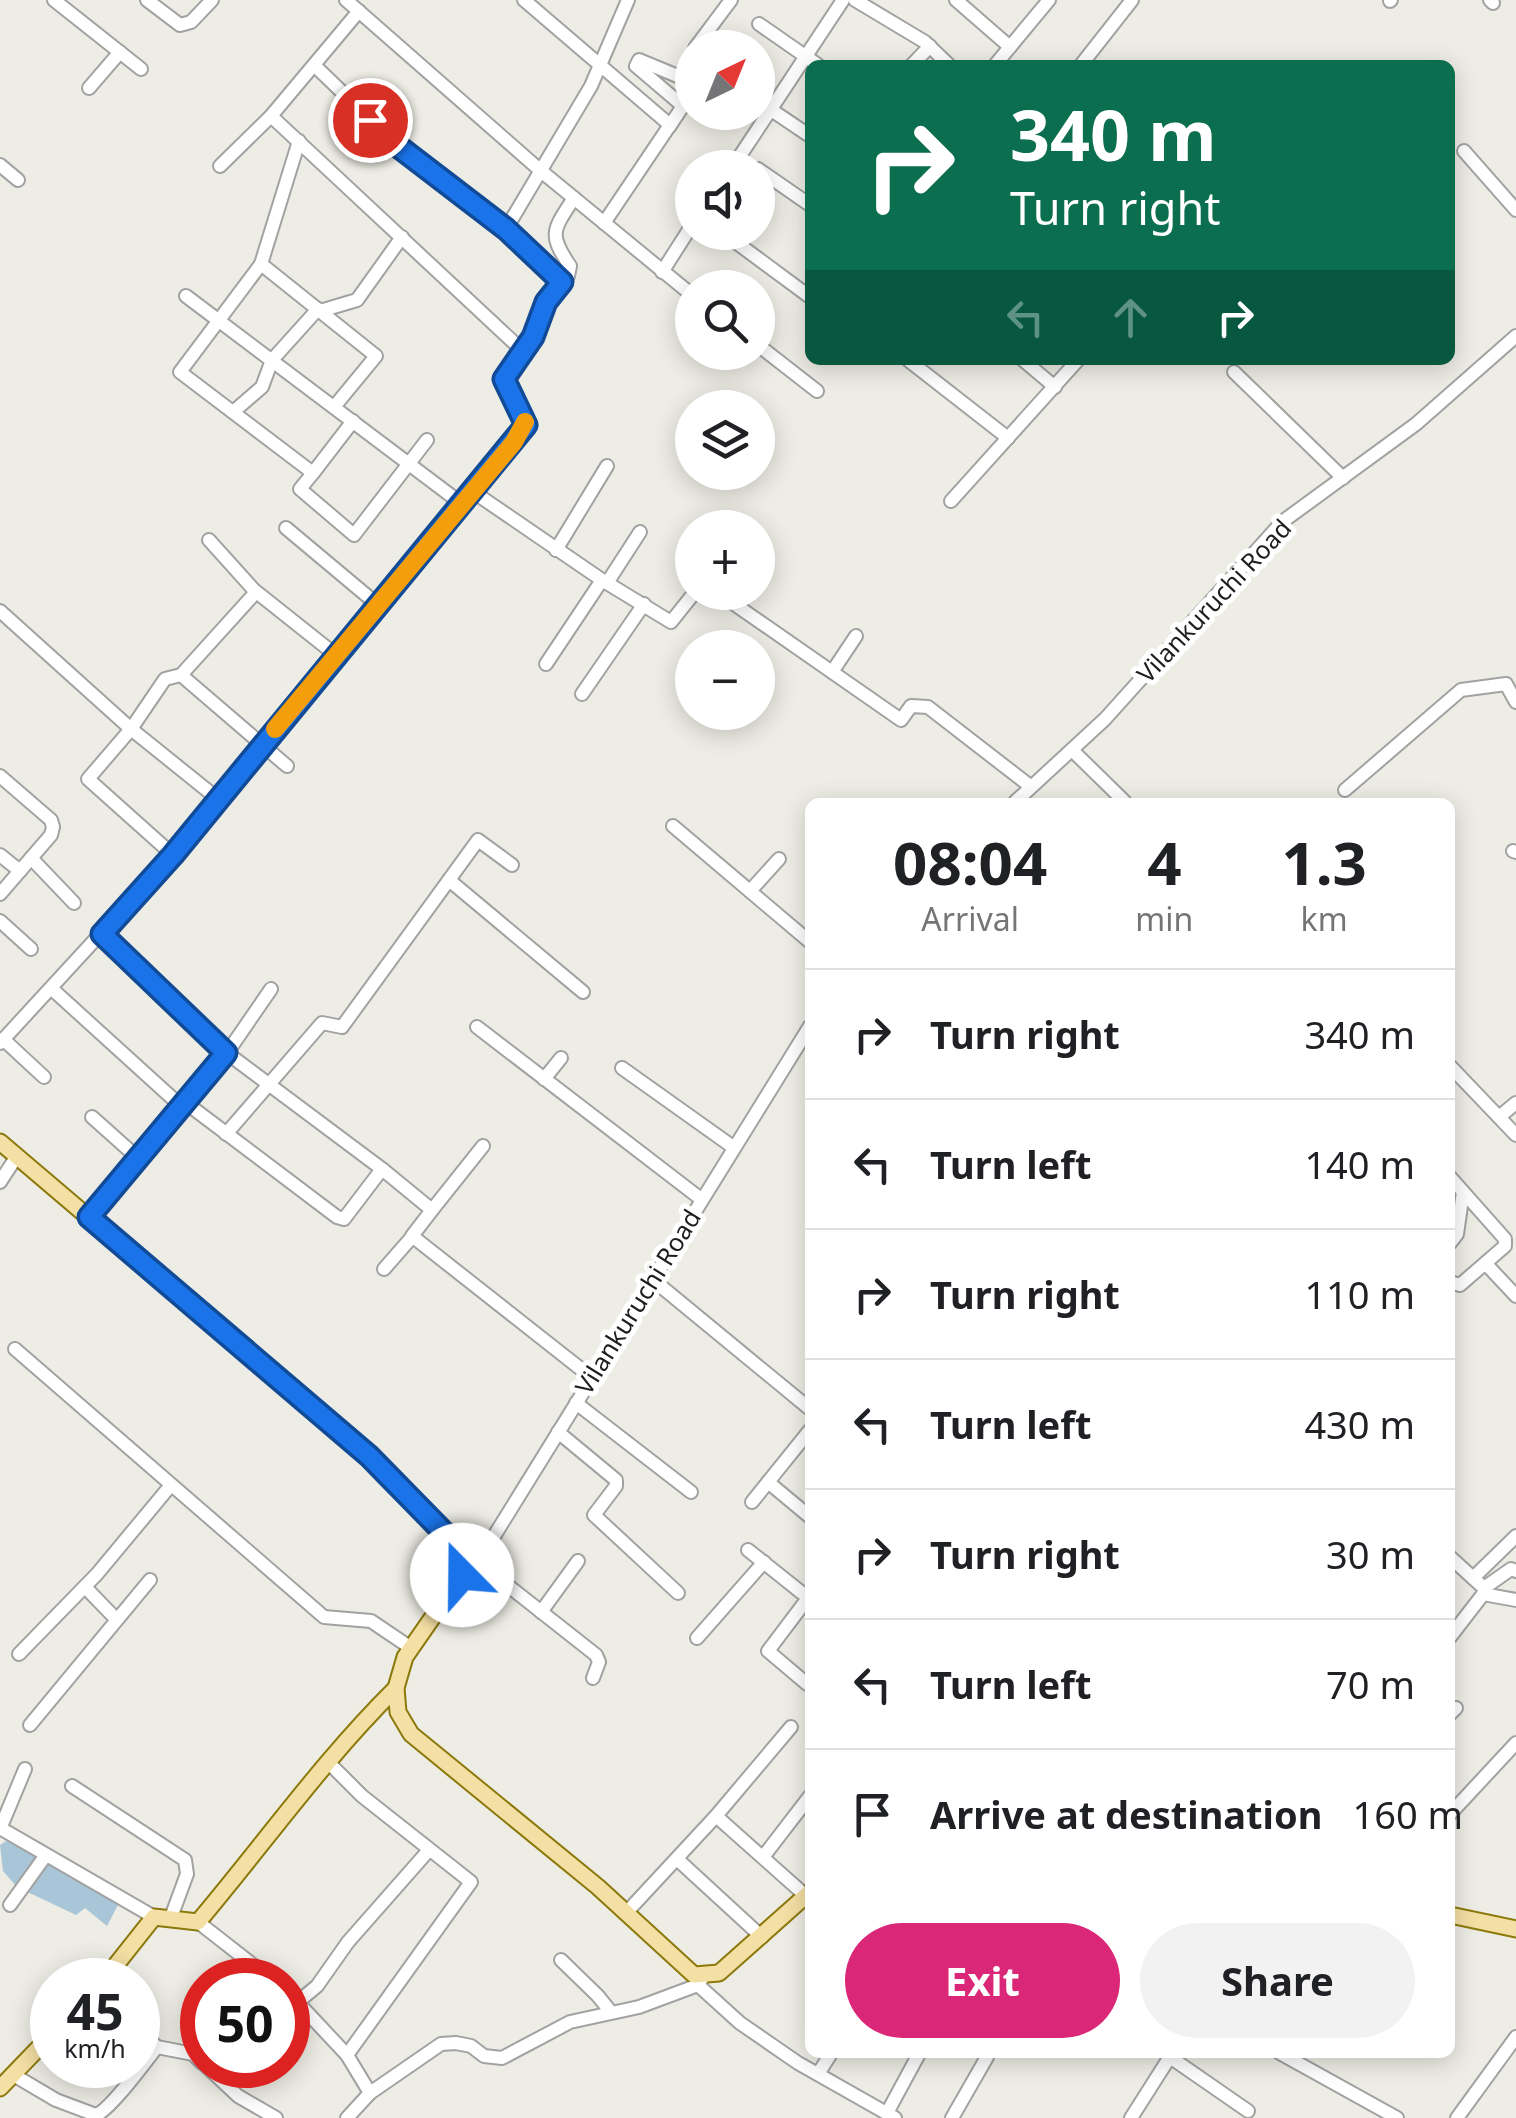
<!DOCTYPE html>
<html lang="en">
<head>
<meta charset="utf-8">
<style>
	:root { --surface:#fff; --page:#f2f2f2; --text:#202124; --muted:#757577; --line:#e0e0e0; --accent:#db2777 }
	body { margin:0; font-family:"Noto Sans",sans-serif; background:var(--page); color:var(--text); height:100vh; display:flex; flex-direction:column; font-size:38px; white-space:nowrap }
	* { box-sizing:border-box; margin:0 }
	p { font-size:32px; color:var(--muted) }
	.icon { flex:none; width:55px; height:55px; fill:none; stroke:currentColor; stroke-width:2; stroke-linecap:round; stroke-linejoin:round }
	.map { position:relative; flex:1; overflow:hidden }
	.panel { position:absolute; left:805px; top:798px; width:650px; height:1260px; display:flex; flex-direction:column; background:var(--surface); border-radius:15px; box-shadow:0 5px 25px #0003 }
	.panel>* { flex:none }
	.top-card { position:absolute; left:805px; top:60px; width:650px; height:305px; border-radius:15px; box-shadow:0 5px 25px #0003; background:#0b6e4f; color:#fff; overflow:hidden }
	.needle { width:65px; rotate:43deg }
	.buttons { position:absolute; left:675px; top:30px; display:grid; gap:20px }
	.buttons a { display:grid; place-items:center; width:100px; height:100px; border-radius:50%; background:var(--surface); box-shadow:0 5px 25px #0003; font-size:50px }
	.speed { position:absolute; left:30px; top:1958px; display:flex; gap:20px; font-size:50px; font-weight:700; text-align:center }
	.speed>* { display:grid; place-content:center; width:130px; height:130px; border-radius:50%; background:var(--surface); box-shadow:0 5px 25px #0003; line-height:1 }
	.speed small { font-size:25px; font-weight:400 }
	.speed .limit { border:15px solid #d22; background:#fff; color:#111 }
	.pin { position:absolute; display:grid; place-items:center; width:85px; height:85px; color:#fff; margin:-42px; border:5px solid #fff; border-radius:50%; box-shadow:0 2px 10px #0007 }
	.me { position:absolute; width:110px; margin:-55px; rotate:338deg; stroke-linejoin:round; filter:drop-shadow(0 0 8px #0008) }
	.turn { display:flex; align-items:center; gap:35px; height:210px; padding:0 40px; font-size:45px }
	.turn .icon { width:130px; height:130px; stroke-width:2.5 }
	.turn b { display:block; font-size:70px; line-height:85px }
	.lanes { display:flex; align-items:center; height:95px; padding:0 40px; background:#0003; justify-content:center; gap:50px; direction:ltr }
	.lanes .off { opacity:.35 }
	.eta { display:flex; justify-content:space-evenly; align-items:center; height:170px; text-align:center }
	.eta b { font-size:60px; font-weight:700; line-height:70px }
	.cta { display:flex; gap:20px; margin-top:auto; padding:20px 40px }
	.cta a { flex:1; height:115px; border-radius:60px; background:var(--accent); color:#fff; font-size:40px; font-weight:700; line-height:115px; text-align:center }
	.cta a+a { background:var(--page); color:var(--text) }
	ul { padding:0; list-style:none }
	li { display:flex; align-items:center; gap:30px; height:130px; padding:0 40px; border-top:2px solid var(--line) }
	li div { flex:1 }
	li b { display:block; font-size:38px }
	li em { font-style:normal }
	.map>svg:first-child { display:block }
	.water { fill:#a9c5d8 }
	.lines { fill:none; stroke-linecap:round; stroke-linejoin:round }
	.minor-casing { stroke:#a2a2a2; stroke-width:16 }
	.major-casing { stroke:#8c790c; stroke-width:19 }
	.minor { stroke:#fff; stroke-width:12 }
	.major { stroke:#f4e0a4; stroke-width:15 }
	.route-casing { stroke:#114b97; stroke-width:25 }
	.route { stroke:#1a73e8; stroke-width:18 }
	.slow { stroke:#f59e0b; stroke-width:18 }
	.labels { text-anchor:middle; stroke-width:10; stroke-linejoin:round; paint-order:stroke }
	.street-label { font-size:25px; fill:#1e1e1e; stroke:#fff }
</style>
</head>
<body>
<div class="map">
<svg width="1516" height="2118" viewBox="0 0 1516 2118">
	<rect width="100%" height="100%" fill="#eeede5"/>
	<path class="water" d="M 6,1841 L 32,1851 L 119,1903 L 107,1926 L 85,1908 L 76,1915 L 17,1887 L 3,1871 L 0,1845 Z"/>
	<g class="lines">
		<g class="minor-casing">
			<g id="minor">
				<path d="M 54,0 L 141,69"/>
				<path d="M 147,0 L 180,25 L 191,22 L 212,0"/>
				<path d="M 346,0 L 541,171 L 692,295"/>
				<path d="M 524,0 L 670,125 L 604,223"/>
				<path d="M 855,0 L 925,42 L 949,65"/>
				<path d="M 956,0 L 1010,47"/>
				<path d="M 1490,0 L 1493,3"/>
				<path d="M 1390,1 L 1391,0"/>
				<path d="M 759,24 L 818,65"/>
				<path d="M 695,48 L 731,0"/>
				<path d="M 314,65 L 399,147 L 506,229 L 562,282"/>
				<path d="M 912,65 L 930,46"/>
				<path d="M 995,65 L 1049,0"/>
				<path d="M 1081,65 L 1132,0"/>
				<path d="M 89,88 L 120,52"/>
				<path d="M 758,101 L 810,136"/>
				<path d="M 271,116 L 524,352"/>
				<path d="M 669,127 L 683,106 L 636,66 L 639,60 L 692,82"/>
				<path d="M 1464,151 L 1516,210"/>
				<path d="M 0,165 L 18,180"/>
				<path d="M 220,166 L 271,116 L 359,11"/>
				<path d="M 732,168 L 843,0"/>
				<path d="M 758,169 L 810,205"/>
				<path d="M 506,229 L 591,86 L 628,0"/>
				<path d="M 722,232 L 810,297"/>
				<path d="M 261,264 L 299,141"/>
				<path d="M 662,272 L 692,225"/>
				<path d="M 186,296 L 462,504"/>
				<path d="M 320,311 L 357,300 L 402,237"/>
				<path d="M 758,345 L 817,391"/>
				<path d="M 908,360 L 1008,438"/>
				<path d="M 1023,360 L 1055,387"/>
				<path d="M 1234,372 L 1343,478"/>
				<path d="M 334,407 L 376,356 L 261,264 L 180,372 L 313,473 L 300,489 L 354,535 L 427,440"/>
				<path d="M 233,412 L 262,387 L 272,360 L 318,309"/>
				<path d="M 313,473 L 353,421"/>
				<path d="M 472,491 L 602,580 L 671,622 L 695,592"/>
				<path d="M 951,501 L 1078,360"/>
				<path d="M 286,528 L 378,605"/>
				<path d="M 209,540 L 254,590 L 337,656"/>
				<path d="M 556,550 L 607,466"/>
				<path d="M 607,583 L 640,532"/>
				<path d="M 717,592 L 901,720 L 911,706 L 928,707 L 1030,786"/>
				<path d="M 0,611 L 131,729 L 218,799"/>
				<path d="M 546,664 L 602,580"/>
				<path d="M 832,672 L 856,636"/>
				<path d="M 181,675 L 287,766"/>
				<path d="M 582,694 L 644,604"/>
				<path d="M 1073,751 L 1125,802"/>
				<path d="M 0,776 L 51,820 L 53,827 L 51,835 L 0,894"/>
				<path d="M 1345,790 L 1461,690 L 1506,684 L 1516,702"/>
				<path d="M 1015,802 L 1105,719 L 1282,522 L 1416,424 L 1516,336"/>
				<path d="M 673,826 L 810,942"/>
				<path d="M 1513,851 L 1516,852"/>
				<path d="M 0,855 L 20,871"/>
				<path d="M 173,855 L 88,779 L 131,729 L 165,679 L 181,675 L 256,592"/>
				<path d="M 31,858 L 74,903"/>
				<path d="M 449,880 L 583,992"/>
				<path d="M 750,891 L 779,859"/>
				<path d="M 0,921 L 31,949"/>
				<path d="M 102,935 L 227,1053 L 271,989"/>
				<path d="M 52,989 L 182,1107"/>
				<path d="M 477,1027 L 701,1199"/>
				<path d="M 3,1039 L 44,1077"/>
				<path d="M 0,1043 L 173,855 L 526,425 L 504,379 L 533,337 L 538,317 L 568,276 L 570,266 C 548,234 553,230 574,198"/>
				<path d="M 1450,1066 L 1516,1135"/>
				<path d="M 622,1068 L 733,1147"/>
				<path d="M 544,1079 L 561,1058"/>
				<path d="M 92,1117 L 139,1159"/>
				<path d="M 1499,1117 L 1516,1103"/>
				<path d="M 226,1134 L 322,1023 L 342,1027 L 478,840 L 512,865"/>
				<path d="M 382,1169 L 432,1210 L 412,1236 L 591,1377"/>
				<path d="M 1450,1177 L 1505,1239 L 1505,1246 L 1460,1285 L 1450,1282"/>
				<path d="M 0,1182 L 17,1156"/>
				<path d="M 432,1210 L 483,1146"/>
				<path d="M 89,1217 L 227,1053 L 382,1169 L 344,1219 L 337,1217 L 186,1103"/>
				<path d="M 1450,1243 L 1457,1234 L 1463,1192"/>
				<path d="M 1486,1264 L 1516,1296"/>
				<path d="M 384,1269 L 412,1237"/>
				<path d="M 652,1279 L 810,1409"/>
				<path d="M 15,1349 L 324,1617 L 371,1621 L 411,1648"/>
				<path d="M 576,1403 L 691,1492"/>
				<path d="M 558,1432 L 616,1480 L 616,1486 L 594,1515 L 678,1593"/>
				<path d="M 768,1482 L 810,1517"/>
				<path d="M 752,1502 L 810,1430"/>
				<path d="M 748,1550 L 802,1593"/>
				<path d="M 1450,1557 L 1484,1588 L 1484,1593 L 1450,1637"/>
				<path d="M 478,1562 L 596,1655 L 599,1662 L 593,1678"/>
				<path d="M 462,1575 L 478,1562 L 810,1026"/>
				<path d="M 1473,1578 L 1516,1536"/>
				<path d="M 85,1587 L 116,1619"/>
				<path d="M 1484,1588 L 1511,1569 L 1516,1571"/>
				<path d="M 1483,1594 L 1516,1600"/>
				<path d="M 808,1598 L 768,1651 L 807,1684 L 810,1682"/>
				<path d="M 541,1612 L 578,1561"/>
				<path d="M 697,1638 L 764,1562"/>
				<path d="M 19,1654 L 97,1574 L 171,1485"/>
				<path d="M 1450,1714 L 1456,1708"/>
				<path d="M 30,1725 L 150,1580"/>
				<path d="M 328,1762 L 362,1796 L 471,1882 L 347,2055"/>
				<path d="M 72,1786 L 185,1860 L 187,1874 L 170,1920"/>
				<path d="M 1450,1814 L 1516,1743"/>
				<path d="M 716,1816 L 806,1896"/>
				<path d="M 0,1828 L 154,1917"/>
				<path d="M 0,1829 L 25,1769"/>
				<path d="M 763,1857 L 810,1796"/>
				<path d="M 677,1859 L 762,1937"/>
				<path d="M 10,1905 L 46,1855"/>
				<path d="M 626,1913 L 716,1816 L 791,1727"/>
				<path d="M 198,1922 L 272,1980"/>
				<path d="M 561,1960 L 598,1996 L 610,2011"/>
				<path d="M 698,1985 L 740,2023 L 798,2063 L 895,2118"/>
				<path d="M 288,1992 L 347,2055 L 370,2093 L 347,2118"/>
				<path d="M 299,2001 L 317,1986 L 348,1942 L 429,1850"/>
				<path d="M 138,2030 L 157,2047 L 193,2054 L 202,2063"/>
				<path d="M 1278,2052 L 1397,2118"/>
				<path d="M 1170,2057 L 1248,2111"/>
				<path d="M 205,2065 L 238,2096 L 276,2118"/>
				<path d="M 12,2074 L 56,2100 L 96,2115 C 110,2110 145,2062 157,2047"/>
				<path d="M 818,2074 L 832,2052"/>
				<path d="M 370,2093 L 441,2044 L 456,2043 L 471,2046 L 484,2056 L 502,2058 L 570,2022 L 639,2007 L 698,1985 L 703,1977"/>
				<path d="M 887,2113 L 920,2052"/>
				<path d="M 952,2118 L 987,2057"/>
				<path d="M 1131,2118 L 1173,2052"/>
				<path d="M 1457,2118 L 1516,2037"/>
			</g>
		</g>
		<g class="major-casing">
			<g id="major">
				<path d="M 0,1142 L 369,1456 L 460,1549 L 462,1575 L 405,1657 L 396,1688 L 398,1712 L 411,1734 L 598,1887 L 694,1975 L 719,1973 L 810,1892"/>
				<path d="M 1450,1915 L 1516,1929"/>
				<path d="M 104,1980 L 154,1917 L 198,1922 C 264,1844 323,1760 396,1688"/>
				<path d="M 0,2088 L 52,2034"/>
			</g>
		</g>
		<use href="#minor" class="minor"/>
		<use href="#major" class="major"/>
	</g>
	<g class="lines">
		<g class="route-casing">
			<path id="route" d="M 370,120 L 399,147 L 506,229 L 562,282 L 546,302 L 533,337 L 504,379 L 526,425 L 173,855 L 102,934 L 226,1053 L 89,1217 L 369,1456 L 460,1549 L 462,1575"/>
		</g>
		<use href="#route" class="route"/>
		<path class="slow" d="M 275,729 L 514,442 L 525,422"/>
	</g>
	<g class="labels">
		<g class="street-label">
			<text transform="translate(1214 601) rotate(-47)" y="9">Vilankuruchi Road</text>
			<text transform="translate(638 1302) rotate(-58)" y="9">Vilankuruchi Road</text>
		</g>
	</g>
</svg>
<div class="buttons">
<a><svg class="needle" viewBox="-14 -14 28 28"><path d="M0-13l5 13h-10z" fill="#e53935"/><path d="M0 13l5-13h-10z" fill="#757577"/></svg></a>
<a><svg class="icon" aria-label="sound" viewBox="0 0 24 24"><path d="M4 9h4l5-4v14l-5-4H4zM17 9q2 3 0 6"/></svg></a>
<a><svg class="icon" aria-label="search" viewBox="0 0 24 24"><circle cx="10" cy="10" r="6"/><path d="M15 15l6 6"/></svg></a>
<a><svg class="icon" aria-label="layers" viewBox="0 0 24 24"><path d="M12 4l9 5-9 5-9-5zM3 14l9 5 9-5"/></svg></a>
<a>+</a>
<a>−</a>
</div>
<div class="speed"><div>45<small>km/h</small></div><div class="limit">50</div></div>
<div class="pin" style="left:370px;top:120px;background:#d93025"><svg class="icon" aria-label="arrive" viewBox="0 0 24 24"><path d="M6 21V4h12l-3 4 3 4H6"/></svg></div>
<svg class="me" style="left:462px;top:1575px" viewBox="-20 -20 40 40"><circle r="19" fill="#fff"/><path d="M0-13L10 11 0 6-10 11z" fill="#1a73e8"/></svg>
<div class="top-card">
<div class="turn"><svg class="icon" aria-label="right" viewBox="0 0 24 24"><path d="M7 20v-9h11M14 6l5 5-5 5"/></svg><div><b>340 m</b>Turn right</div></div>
<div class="lanes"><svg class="icon off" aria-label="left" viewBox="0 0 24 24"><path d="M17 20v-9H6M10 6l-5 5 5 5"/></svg><svg class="icon off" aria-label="ahead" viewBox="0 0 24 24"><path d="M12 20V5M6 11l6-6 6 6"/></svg><svg class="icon" aria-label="right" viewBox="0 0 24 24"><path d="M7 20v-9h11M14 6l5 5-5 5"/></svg></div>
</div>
<section class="panel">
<div class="eta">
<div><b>08:04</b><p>Arrival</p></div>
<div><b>4</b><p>min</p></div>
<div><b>1.3</b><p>km</p></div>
</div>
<ul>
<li><svg class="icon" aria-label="right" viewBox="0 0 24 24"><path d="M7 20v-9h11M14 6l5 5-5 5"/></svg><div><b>Turn right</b></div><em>340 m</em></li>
<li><svg class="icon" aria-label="left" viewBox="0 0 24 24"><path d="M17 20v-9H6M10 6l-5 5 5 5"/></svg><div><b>Turn left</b></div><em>140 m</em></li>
<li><svg class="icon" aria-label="right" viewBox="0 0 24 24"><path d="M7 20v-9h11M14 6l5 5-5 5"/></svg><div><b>Turn right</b></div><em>110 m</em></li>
<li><svg class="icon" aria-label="left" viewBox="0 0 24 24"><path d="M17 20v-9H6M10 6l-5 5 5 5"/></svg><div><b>Turn left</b></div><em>430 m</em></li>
<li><svg class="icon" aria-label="right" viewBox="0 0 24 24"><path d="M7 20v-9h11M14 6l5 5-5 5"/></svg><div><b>Turn right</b></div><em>30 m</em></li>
<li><svg class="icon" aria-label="left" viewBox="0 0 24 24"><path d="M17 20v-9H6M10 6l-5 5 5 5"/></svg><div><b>Turn left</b></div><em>70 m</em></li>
<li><svg class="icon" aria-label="arrive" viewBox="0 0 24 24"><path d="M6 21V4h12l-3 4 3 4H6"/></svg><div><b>Arrive at destination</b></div><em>160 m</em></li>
</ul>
<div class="cta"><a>Exit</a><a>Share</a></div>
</section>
</div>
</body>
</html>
